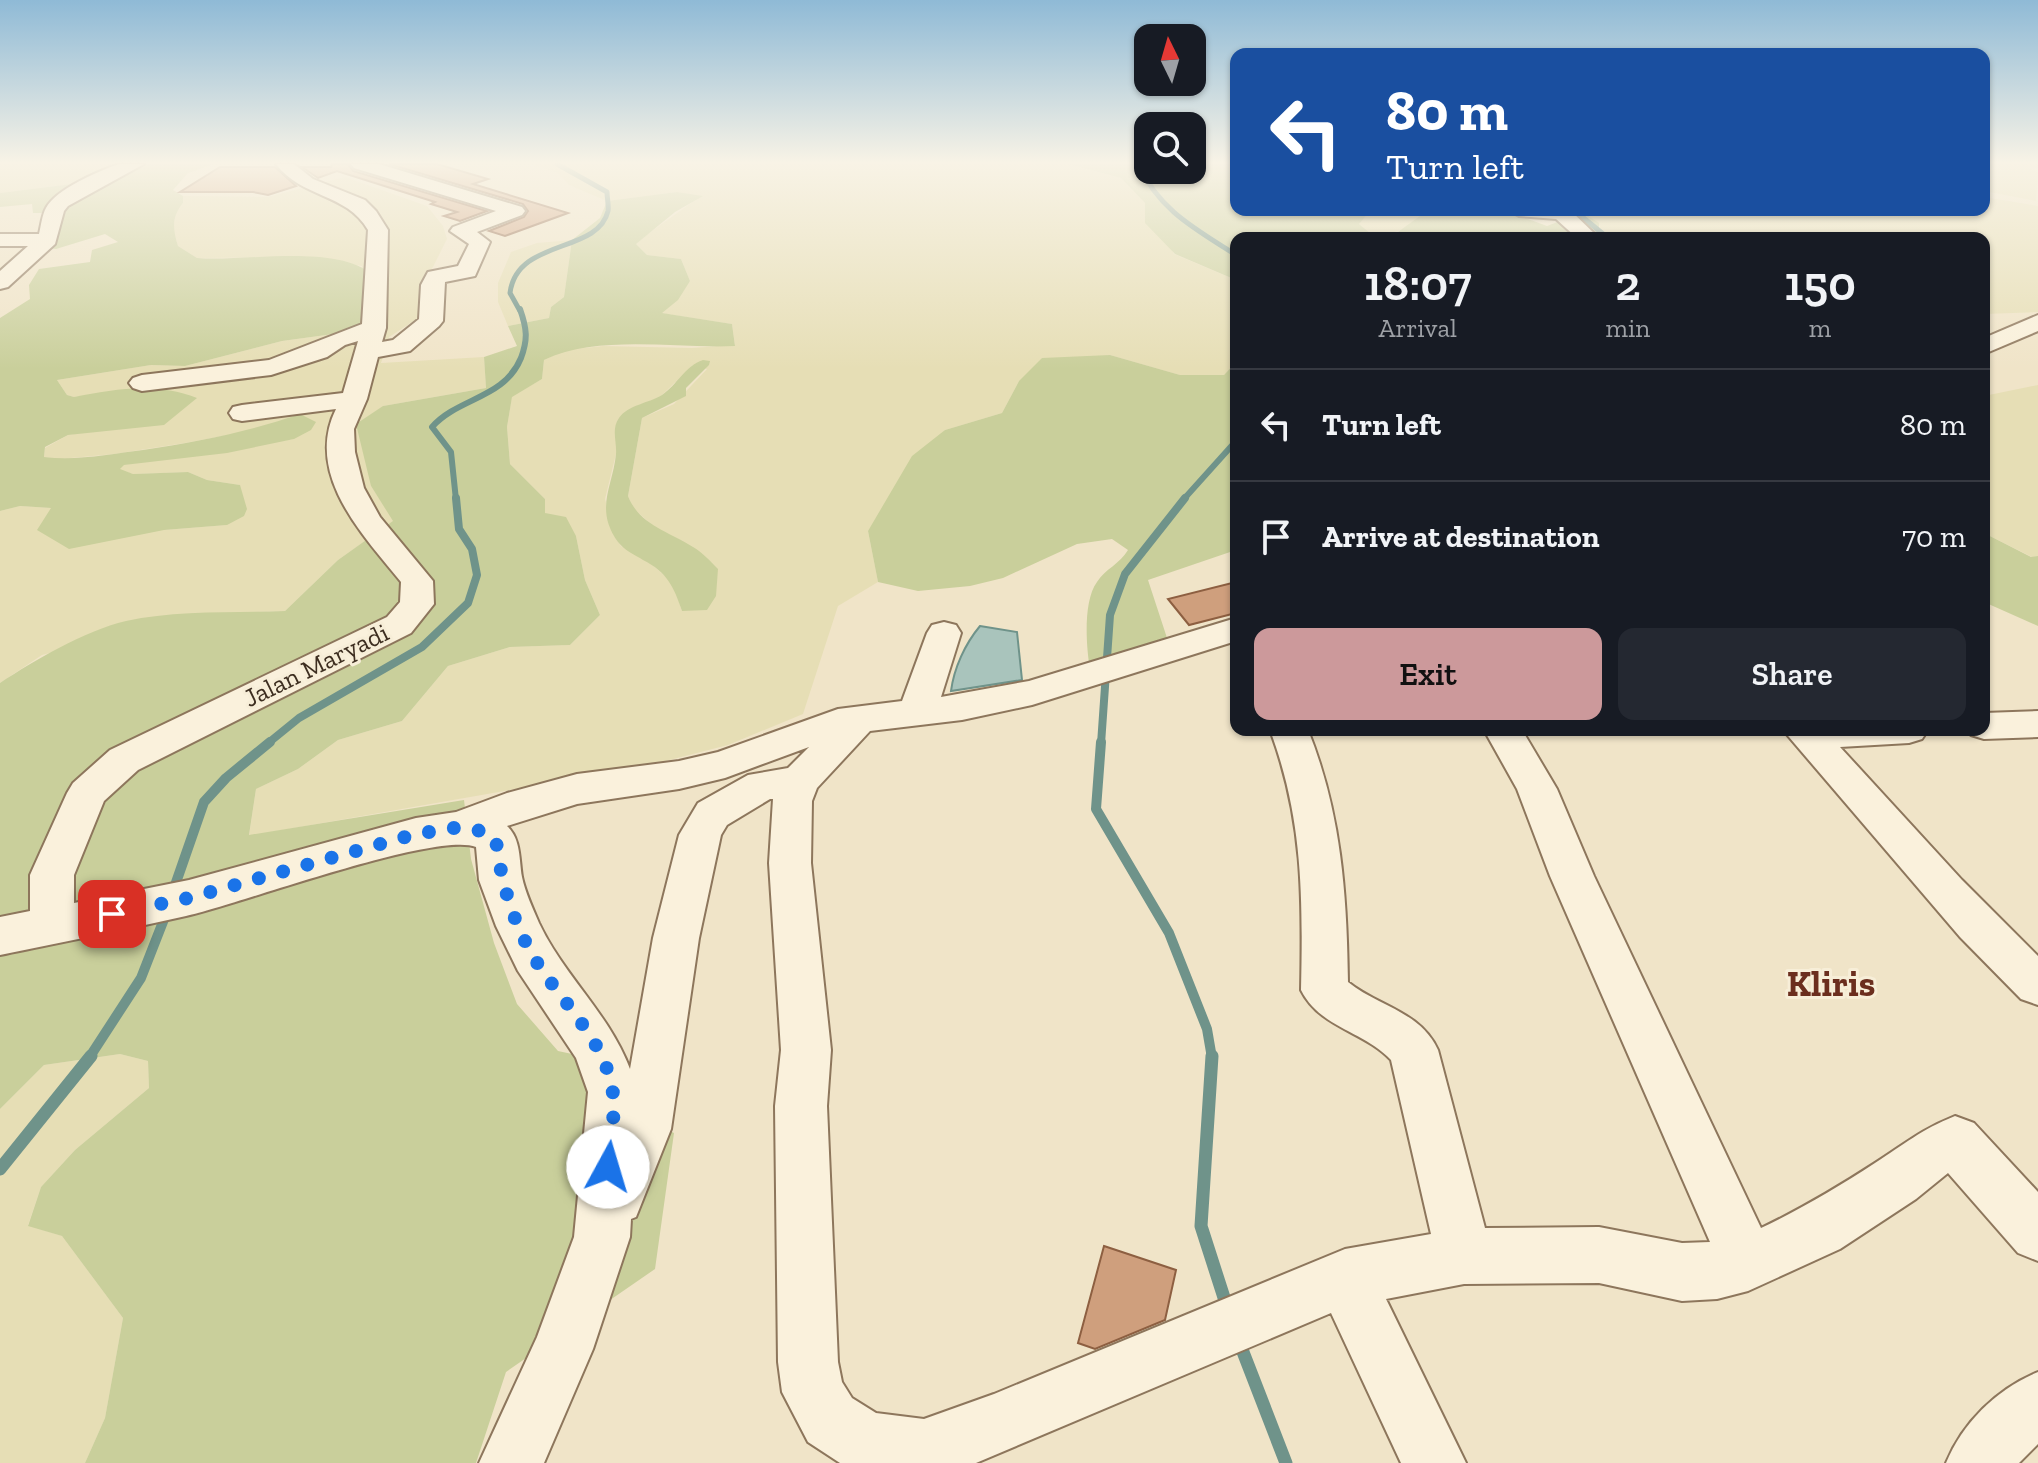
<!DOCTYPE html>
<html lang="en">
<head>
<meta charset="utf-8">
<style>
	:root { --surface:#171b24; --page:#242831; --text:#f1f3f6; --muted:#9ea1a6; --line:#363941; --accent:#cc999b }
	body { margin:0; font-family:"Zilla Slab",serif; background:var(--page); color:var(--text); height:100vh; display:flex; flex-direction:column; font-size:30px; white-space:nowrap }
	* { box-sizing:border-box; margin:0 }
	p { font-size:26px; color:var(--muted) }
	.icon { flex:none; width:44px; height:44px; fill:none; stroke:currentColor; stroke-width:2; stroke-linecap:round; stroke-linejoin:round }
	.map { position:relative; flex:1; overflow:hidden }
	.panel { position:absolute; left:1230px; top:232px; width:760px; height:504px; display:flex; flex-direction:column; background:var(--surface); border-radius:16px; box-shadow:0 2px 6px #0004 }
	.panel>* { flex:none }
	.banner { position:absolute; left:1230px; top:48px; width:760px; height:168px; border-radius:16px; box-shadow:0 2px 6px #0004; background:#1a4fa0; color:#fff; overflow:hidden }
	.needle { width:52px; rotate:355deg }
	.tools { position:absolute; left:1134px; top:24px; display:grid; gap:16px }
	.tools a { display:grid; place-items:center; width:72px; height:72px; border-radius:16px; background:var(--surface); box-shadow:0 2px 6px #0004; font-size:40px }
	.pin { position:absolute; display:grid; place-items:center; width:68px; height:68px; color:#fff; margin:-34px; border-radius:16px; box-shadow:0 4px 12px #0006 }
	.me { position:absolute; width:88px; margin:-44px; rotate:6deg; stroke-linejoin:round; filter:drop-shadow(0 0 6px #0008) }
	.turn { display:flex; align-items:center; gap:28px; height:168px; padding:0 24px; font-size:36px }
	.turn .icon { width:104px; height:104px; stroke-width:2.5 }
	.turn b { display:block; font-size:56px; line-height:68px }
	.eta { display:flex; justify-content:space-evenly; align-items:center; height:136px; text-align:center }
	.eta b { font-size:48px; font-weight:600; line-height:56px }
	.button { display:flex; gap:16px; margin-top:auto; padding:16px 24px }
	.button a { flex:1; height:92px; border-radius:16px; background:var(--accent); color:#111; font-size:32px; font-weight:600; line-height:92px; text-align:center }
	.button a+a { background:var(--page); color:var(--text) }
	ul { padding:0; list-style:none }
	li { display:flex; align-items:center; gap:24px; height:112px; padding:0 24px; border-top:2px solid var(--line) }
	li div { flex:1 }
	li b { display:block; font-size:30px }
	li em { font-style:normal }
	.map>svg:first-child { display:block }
	.farmland { fill:#e6deb5; fill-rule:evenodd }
	.green { fill:#c9cf9b }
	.water { fill:#a9c4bc; stroke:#6f938a; stroke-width:2 }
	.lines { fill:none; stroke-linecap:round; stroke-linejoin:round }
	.stream-far4 { stroke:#6f938a; stroke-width:5 }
	.stream-far3 { stroke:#6f938a; stroke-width:6 }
	.stream-far2 { stroke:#6f938a; stroke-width:8 }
	.stream-far1 { stroke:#6f938a; stroke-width:10 }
	.stream { stroke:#6f938a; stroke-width:13 }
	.building { fill:#cf9f7d; stroke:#8d5f41; stroke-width:2 }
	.minor-casing { stroke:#8d765c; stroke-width:4 }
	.minor { fill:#faf1dc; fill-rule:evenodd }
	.route { stroke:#1a73e8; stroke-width:14; stroke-dasharray:0 25.2 }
	.labels { text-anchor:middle; stroke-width:6; stroke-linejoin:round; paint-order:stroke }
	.street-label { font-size:26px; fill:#3d2e20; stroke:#f7eed8 }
	.near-quarter-label { font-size:36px; font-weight:bold; fill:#6b2e1e; stroke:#f7eed8 }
</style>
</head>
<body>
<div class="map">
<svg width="2038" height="1463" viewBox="0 0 2038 1463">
	<rect width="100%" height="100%" fill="#f0e4c8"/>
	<g class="farmland">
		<path d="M 0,164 L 129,164 L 88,182 L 0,193 Z"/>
		<path d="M 532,164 L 1068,164 L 1121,178 L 1145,203 L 1174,254 L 1236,280 L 1236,362 L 1224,375 L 1180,375 L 1110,355 L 1019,381 L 1002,413 L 945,430 L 868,531 L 878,582 L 838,606 L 803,714 L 728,745 L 646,766 L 249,836 L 256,789 L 298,769 L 338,740 L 402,721 L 448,666 L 510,647 L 570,645 L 600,615 L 585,580 L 576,536 L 545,513 L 545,499 L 510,464 L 507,427 L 512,396 L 542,379 L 544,360 L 565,350 L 603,346 L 692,348 L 735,345 L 732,324 L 660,313 L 690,281 L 681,259 L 647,255 L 635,243 L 701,196 L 677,192 L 607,201 L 569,185 L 558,173 ZM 693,365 L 707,369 L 674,404 L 642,418 L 628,496 L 632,507 L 653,526 L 665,535 L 683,541 L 682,611 L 673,583 L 649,562 L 621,546 L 614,535 L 605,499 L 616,454 L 635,407 L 660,397 Z"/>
		<path d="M 1984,164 L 2038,164 L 2038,168 L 2032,168 L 2038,173 L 2036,201 L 1984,191 Z"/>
		<path d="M 345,177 L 427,206 L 443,226 L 447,239 L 420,293 L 423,315 L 389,337 L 381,363 L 484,357 L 486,388 L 383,406 L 371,486 L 394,521 L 338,560 L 285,611 L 200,614 L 42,655 L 0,683 L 0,511 L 20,506 L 51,508 L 164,530 L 227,525 L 240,485 L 207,480 L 188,472 L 133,474 L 119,470 L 123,465 L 294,439 L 300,414 L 255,430 L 185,443 L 114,454 L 60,459 L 44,457 L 45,448 L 68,435 L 92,431 L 143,388 L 74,397 L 67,395 L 57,380 L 151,365 L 185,366 L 282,341 L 348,332 L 362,266 L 302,257 L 197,258 L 178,246 L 173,230 L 176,211 L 183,203 L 183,196 L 268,197 Z"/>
		<path d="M 1984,197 L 2038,206 L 2038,312 L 1984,314 L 1984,238 L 1599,238 L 1600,226 L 1579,210 L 1984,210 Z"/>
		<path d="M 1371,210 L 1428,210 L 1402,230 L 1387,234 L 1370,233 L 1359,224 Z"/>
		<path d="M 572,240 L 564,297 L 551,307 L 549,318 L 508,326 L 498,302 L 498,283 L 511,252 L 537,243 Z"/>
		<path d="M 2038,385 L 2038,556 L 2032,557 L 1984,533 L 1984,396 Z"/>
		<path d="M 120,1054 L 148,1061 L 149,1088 L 75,1150 L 41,1187 L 28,1225 L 62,1236 L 123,1318 L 105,1418 L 85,1463 L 0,1463 L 0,1109 L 44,1065 Z"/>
	</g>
	<g class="green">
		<path d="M 129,164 L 214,164 L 188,173 L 173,190 L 183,196 L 183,203 C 171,217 173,230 178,246 L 197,258 C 245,262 336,243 373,275 L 363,325 L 348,332 L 282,341 L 185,366 L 151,365 L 57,380 L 67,395 L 74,397 C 116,389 156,382 197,398 L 164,425 L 68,435 L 45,447 L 44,457 C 77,461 111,454 143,450 C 197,442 248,432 300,414 L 316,422 L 311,430 L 294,439 L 227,453 L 124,465 L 120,469 L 133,474 L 188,472 L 207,480 L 240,485 L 247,509 L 244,516 L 227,525 L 164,530 L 69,549 L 37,530 L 51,508 L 20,506 L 0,511 L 0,318 L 30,299 L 29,285 L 39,269 L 90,262 L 92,250 L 118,242 L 105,234 L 56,249 L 46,248 L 55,213 L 33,213 L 32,204 L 0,207 L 0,193 L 88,182 Z"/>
		<path d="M 1068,164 L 1148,164 L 1148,170 L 1192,170 L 1192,164 L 1236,164 L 1236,210 L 1371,210 L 1359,224 L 1370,233 L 1398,232 L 1428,210 L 1506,211 L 1547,226 L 1560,221 L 1553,210 L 1579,210 L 1599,223 L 1599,238 L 1236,238 L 1236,280 L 1175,254 L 1145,223 L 1145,203 L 1121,178 Z"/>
		<path d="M 677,192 L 703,196 L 675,212 L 636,244 L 647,255 L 681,259 L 690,281 L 678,300 L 662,313 L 732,324 L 735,346 C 675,349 599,334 544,360 L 542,379 L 512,397 L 507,427 L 510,464 L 545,499 L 545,513 L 566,517 L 576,536 L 585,580 L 600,615 L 570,645 L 510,647 L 448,666 L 402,721 L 338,740 L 298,769 L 256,789 L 249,835 L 464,800 L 471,859 L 494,943 L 517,1004 L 558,1051 L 619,1064 L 637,1115 L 674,1133 L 655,1269 L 506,1372 L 476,1463 L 85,1463 L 105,1418 L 123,1318 L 62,1236 L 28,1226 L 41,1187 L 75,1150 L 149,1088 L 148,1061 L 120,1054 L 44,1065 L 0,1109 L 0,683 C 35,660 84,631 126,621 C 175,610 234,613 285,611 L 338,560 L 393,521 L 371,486 L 356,424 L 383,406 L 486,388 L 484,357 L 517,346 L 508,326 L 549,318 L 551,307 L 564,297 L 572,240 L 600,218 L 607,201 Z"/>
		<path d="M 1110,355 L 1180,375 L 1224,375 L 1236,362 L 1236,550 L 1148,580 L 1168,641 L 1090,669 C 1086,646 1083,601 1097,582 C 1105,569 1120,564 1128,550 L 1112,539 L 1077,544 L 1003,578 L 970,586 L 918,591 L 878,582 L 868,531 L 912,456 L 945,430 L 1002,413 L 1019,381 L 1042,358 Z"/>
		<path d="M 703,360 L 710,361 L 709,365 L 686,388 L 686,396 L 642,418 L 628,496 C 639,525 670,532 693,547 C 703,553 710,561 718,569 L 716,596 L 707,610 L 682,611 C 674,587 667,572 643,560 C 635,555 624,550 618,542 C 594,509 613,486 616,454 C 617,442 611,429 619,418 C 628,405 649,403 662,395 C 677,385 685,366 703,360 Z"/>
		<path d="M 1984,533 L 2031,557 L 2038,556 L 2038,626 L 1984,602 Z"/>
	</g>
	<path class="water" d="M 980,626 L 1017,632 L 1022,680 L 951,691 C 954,668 965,644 980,626 Z"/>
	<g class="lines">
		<g class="stream-far4">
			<path d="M 1138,164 C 1160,211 1194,228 1236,255"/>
			<path d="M 1574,210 L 1608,238"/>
			<path d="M 520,311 L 510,293 C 517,238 598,254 608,211 C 609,206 607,198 607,192 L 557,164"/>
		</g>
		<g class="stream-far3">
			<path d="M 456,500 L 451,452 L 432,427 C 459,397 504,399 521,358 C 528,339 527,329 520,309"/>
			<path d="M 1183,500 L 1236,441"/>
		</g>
		<g class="stream-far2">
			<path d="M 267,744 L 299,718 L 422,647 L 468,603 L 477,575 L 472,549 L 459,529 L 456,498"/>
			<path d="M 1101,744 L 1110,615 L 1125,574 L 1185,498"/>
		</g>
		<g class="stream-far1">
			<path d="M 1101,742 L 1096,809 L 1169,933 L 1207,1029 L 1212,1058"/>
			<path d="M 172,894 L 204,802 L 226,778 L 270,742"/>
			<path d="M 89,1058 L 141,978 L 168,909"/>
		</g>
		<g class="stream">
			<path d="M 1212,1056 L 1201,1226 L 1228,1310"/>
			<path d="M 0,1169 L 91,1056"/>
			<path d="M 1238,1339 L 1286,1463"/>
		</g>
	</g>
	<g class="building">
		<path d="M 332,164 L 348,164 L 353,171 L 487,211 L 460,221 L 444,216 L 457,212 L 431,204 L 435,202 L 337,171 L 318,178 L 302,167 L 331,167 Z"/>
		<path d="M 389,164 L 437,164 L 488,179 L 473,184 L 568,213 L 505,236 L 489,231 L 524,217 L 528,211 L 523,204 Z"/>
		<path d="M 220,167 L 275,167 L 296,186 L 268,195 L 253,192 L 180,192 Z"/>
		<path d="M 1236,582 L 1236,613 L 1189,625 L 1168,599 Z"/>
		<path d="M 1104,1246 L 1176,1270 L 1165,1320 L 1095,1349 L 1078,1343 Z"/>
	</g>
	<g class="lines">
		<g class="minor-casing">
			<g id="minor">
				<path d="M 119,164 L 144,164 L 68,206 L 64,211 L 55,244 L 8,287 L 0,289 L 0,271 L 28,246 L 0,246 L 0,234 L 39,234 C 41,226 42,215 46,208 C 56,189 99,171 119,164 Z"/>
				<path d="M 276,164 L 294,164 L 313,179 L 365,200 L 376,211 L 388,230 L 386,328 L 382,342 L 393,340 L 419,319 L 421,285 L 428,272 L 458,266 L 469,244 L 450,231 L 453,227 L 496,211 L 354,168 L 351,164 L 379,164 L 522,207 L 525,211 L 522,215 L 477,232 L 490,242 L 475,276 L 445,282 L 443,321 L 439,326 L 410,351 L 378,357 L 367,399 L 354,429 L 355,452 L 364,488 L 380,517 L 433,581 L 434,604 L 411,633 L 138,770 L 104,801 L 74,875 L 74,903 L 189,880 L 416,818 L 456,812 L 507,793 L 577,774 L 679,761 L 718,752 L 838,709 L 902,701 L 927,633 L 932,625 L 944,622 L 956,625 L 961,633 L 941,697 L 1029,681 L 1236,618 L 1236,641 L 1032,705 L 962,720 L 870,731 L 817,788 L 812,801 L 811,863 L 831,1050 L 827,1106 L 838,1362 L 842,1382 L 852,1398 L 876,1413 L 924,1419 L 994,1394 L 1345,1249 L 1431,1234 L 1391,1060 C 1364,1031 1320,1028 1301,990 C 1303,897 1303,818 1270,730 L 1308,730 C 1341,812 1347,894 1348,982 C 1379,1007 1420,1011 1438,1050 L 1485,1228 L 1599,1227 L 1682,1243 L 1710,1242 L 1550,876 L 1517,789 L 1484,730 L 1522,730 L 1557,789 L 1594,876 L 1761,1228 C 1801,1209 1838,1187 1875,1163 C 1905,1144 1920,1130 1955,1116 L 1974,1123 L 2038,1192 L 2038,1261 L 2018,1253 L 1948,1173 L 1916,1199 L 1840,1249 L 1748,1291 L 1717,1299 L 1682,1301 L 1599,1283 L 1464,1284 L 1386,1299 L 1466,1463 L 1401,1463 L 1331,1313 L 976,1463 L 840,1463 L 808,1442 L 782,1392 L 778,1362 L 775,1106 L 781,1050 L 769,863 L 773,799 L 770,799 L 727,825 L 721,835 L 699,938 L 671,1129 L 636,1217 L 631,1219 L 630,1237 L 593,1349 L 544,1463 L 479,1463 L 537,1337 L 574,1237 L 588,1092 L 576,1058 L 518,971 L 496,926 L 479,880 L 476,847 C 436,831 240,904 186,916 C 124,930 62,942 0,955 L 0,917 L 30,911 L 30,875 L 67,793 L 73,783 L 110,750 L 387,617 L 400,602 L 401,582 C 362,534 304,474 336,409 L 242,421 L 233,419 L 229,413 L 233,407 L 242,405 L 343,393 L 358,341 L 345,345 L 327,357 L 271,375 L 142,391 L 133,388 L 129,383 L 133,378 L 142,375 L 269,360 L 362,324 L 368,230 C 347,193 301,198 276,164 ZM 809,747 L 788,768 L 748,775 L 698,803 L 679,835 L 653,938 L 630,1069 C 608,1012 564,976 539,923 C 533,909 525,892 522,877 C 519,859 521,839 507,826 L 577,804 L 679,789 L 725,778 Z"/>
				<path d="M 1509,210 L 1570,210 L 1599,238 L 1577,238 L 1556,219 L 1519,216 Z"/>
				<path d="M 2038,315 L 2038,331 L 1984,354 L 1984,338 Z"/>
				<path d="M 2038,711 L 2038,737 L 1984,739 L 1971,735 L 1967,730 L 1984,730 L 1984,713 Z"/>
				<path d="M 1783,730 L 1928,730 L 1922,739 L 1909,743 L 1840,747 L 1962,880 L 2038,956 L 2038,1005 L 2021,999 L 1960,937 Z"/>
				<path d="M 2038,1372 L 2038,1444 L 2019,1463 L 1946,1463 C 1963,1422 1997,1389 2038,1372 Z"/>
			</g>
		</g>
		<use href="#minor" class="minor"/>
	</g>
	<linearGradient id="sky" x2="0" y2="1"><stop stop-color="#8fbad6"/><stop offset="0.44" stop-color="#f8f3e6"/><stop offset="1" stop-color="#f8f3e6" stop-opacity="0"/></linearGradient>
	<rect width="2038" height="369" fill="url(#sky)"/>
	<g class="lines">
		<path class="route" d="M 112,914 L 189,898 L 416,834 L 460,827 L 486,832 L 496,840 C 501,881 512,920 533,956 C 559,1000 607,1041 613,1094 C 615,1117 611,1144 608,1167"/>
	</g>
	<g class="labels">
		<g class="street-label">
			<text transform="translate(316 665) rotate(-26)" y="9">Jalan Maryadi</text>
		</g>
		<g class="near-quarter-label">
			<text x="1831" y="996">Kliris</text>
		</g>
	</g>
</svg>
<div class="tools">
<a><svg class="needle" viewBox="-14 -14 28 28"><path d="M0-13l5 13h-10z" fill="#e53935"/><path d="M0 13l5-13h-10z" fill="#9ea1a6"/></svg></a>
<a><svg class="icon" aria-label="search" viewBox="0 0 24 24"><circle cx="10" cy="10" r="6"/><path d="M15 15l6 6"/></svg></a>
</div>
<div class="pin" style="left:112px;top:914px;background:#d93025"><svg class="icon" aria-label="arrive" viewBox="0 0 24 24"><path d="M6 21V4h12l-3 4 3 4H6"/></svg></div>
<svg class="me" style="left:608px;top:1167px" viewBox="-20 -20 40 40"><circle r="19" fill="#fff"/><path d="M0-13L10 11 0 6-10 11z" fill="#1a73e8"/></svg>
<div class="banner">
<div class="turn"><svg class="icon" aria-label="left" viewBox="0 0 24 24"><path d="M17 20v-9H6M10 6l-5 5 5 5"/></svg><div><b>80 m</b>Turn left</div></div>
</div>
<section class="panel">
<div class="eta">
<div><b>18:07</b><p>Arrival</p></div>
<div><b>2</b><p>min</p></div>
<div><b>150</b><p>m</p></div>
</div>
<ul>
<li><svg class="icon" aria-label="left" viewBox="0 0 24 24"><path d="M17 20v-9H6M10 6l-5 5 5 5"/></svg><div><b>Turn left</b></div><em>80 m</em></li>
<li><svg class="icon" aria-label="arrive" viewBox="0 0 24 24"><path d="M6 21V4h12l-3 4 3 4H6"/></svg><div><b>Arrive at destination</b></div><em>70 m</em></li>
</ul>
<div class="button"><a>Exit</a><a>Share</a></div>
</section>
</div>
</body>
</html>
